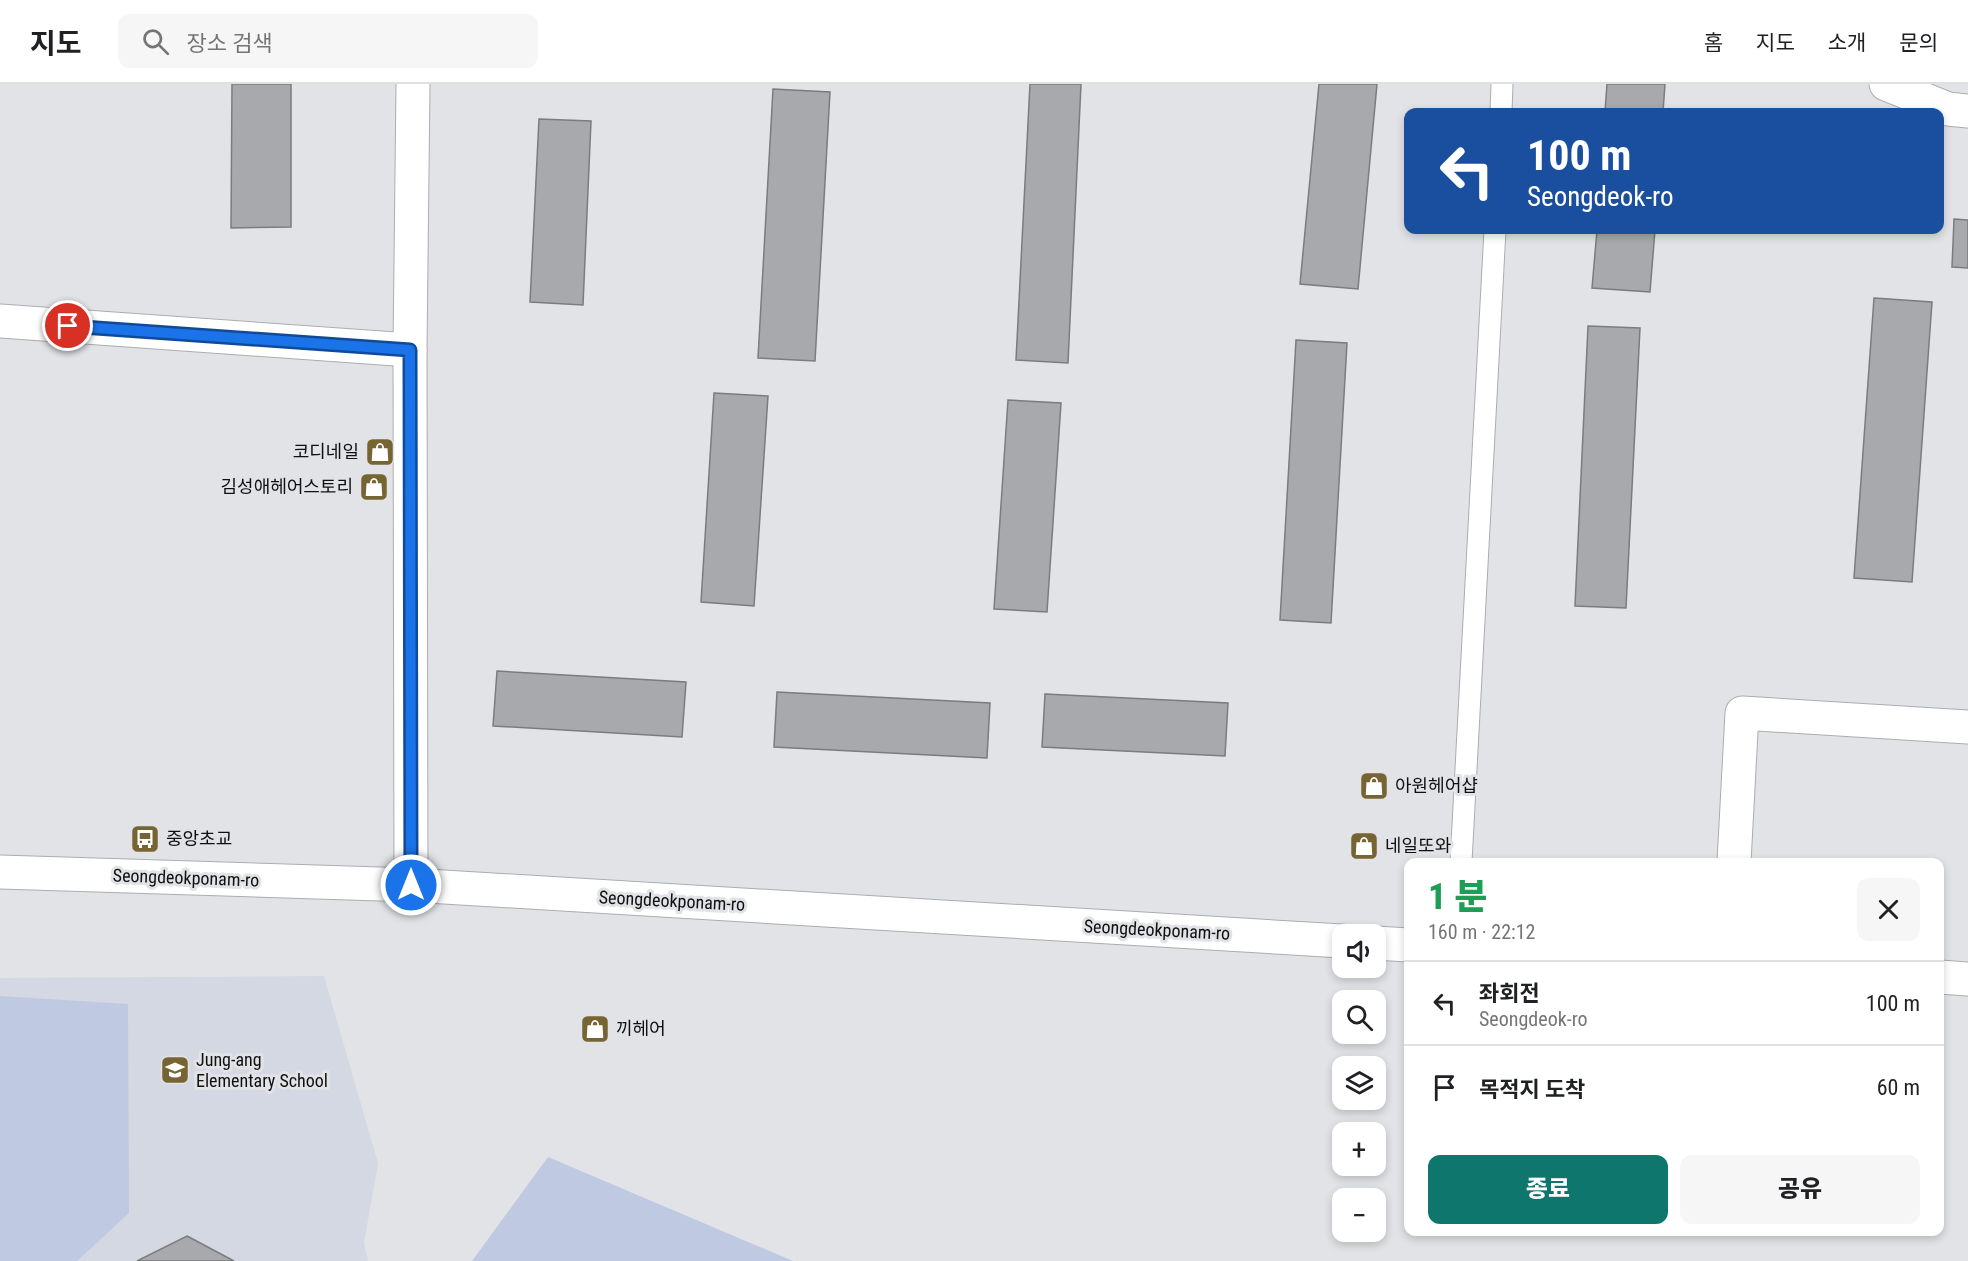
<!DOCTYPE html>
<html lang="ko">
<head>
<meta charset="utf-8">
<style>
	:root { --surface:#fff; --page:#f6f6f6; --text:#202124; --muted:#757577; --line:#e0e0e0; --accent:#0f766e }
	body { margin:0; font-family:"Roboto Condensed","Noto Sans KR",sans-serif; background:var(--page); color:var(--text); height:100vh; display:flex; flex-direction:column; font-size:22px; white-space:nowrap }
	* { box-sizing:border-box; margin:0 }
	p { font-size:20px; color:var(--muted) }
	.icon { flex:none; width:33px; height:33px; fill:none; stroke:currentColor; stroke-width:2; stroke-linecap:round; stroke-linejoin:round }
	.map { position:relative; flex:1; overflow:hidden }
	.details { position:absolute; left:1404px; top:774px; width:540px; height:378px; display:flex; flex-direction:column; background:var(--surface); border-radius:12px; box-shadow:0 3px 9px #0003 }
	.details>* { flex:none }
	.banner { position:absolute; left:1404px; top:24px; width:540px; height:126px; border-radius:12px; box-shadow:0 3px 9px #0003; background:#1a4fa0; color:#fff; overflow:hidden }
	.fabs { position:absolute; left:1332px; top:840px; display:grid; gap:12px }
	.fabs a { display:grid; place-items:center; width:54px; height:54px; border-radius:12px; background:var(--surface); box-shadow:0 3px 9px #0003; font-size:30px }
	.pin { position:absolute; display:grid; place-items:center; width:51px; height:51px; color:#fff; margin:-26px; border:3px solid #fff; border-radius:50%; box-shadow:0 2px 6px #0007 }
	.me { position:absolute; width:66px; margin:-33px; rotate:0deg; stroke-linejoin:round; filter:drop-shadow(0 0 4px #0008) }
	.turn { display:flex; align-items:center; gap:21px; height:126px; padding:0 24px; font-size:27px }
	.turn .icon { width:78px; height:78px; stroke-width:2.5 }
	.turn b { display:block; font-size:42px; line-height:51px }
	.round { display:grid; place-items:center; flex:none; width:63px; height:63px; border-radius:12px; background:var(--page) }
	.headline { display:flex; align-items:center; justify-content:space-between; height:102px; padding:0 24px }
	h1 { font-size:36px; font-weight:800; line-height:45px; color:#1e9e55 }
	.button { display:flex; gap:12px; margin-top:auto; padding:12px 24px }
	.button a { flex:1; height:69px; border-radius:12px; background:var(--accent); color:#fff; font-size:24px; font-weight:800; line-height:69px; text-align:center }
	.button a+a { background:var(--page); color:var(--text) }
	ul { padding:0; list-style:none }
	li { display:flex; align-items:center; gap:18px; height:84px; padding:0 24px; border-top:2px solid var(--line) }
	li div { flex:1 }
	li b { display:block; font-size:22px }
	li em { font-style:normal }
	header { display:flex; align-items:center; gap:36px; box-sizing:border-box; height:84px; padding:0 30px; background:var(--surface); border-bottom:2px solid var(--line) }
	header strong { font-size:28px }
	nav { display:flex; gap:33px; margin-inline-start:auto; font-size:21px }
	.search { width:420px; height:54px; background:var(--page); display:flex; align-items:center; gap:15px; box-sizing:border-box; padding:0 21px; border-radius:12px; color:var(--muted); font-size:22px }
	.map>svg:first-child { display:block }
	.built { fill:#d4d8e3 }
	.green { fill:#c0c9e2 }
	.building { fill:#a8a9ad; stroke:#7b7c7f; stroke-width:1.5 }
	.lines { fill:none; stroke-linecap:round; stroke-linejoin:round }
	.lane-casing { stroke:#acadb1; stroke-width:23 }
	.street-casing { stroke:#acadb1; stroke-width:35 }
	.secondary-casing { stroke:#acadb1; stroke-width:35 }
	.lane { stroke:#fff; stroke-width:21 }
	.street { stroke:#fff; stroke-width:33 }
	.secondary { stroke:#fff; stroke-width:33 }
	.route-casing { stroke:#114b97; stroke-width:15 }
	.route { stroke:#1a73e8; stroke-width:10 }
	.labels { text-anchor:middle; stroke-width:6; stroke-linejoin:round; paint-order:stroke }
	.poi-label { font-size:18px; fill:#101011; stroke:#e1e3e6; text-anchor:start }
	.street-label { font-size:18px; fill:#101011; stroke:#e1e3e6 }
</style>
</head>
<body>
<header>
<strong>지도</strong>
<div class="search"><svg class="icon" aria-label="search" viewBox="0 0 24 24"><circle cx="10" cy="10" r="6"/><path d="M15 15l6 6"/></svg>장소 검색</div>
<nav><a>홈</a><a>지도</a><a>소개</a><a>문의</a></nav>
</header>
<div class="map">
<svg width="1968" height="1177" viewBox="0 0 1968 1177">
	<rect width="100%" height="100%" fill="#e1e3e6"/>
	<path class="built" d="M 324,892 L 378,1079 L 364,1159 L 368,1177 L 0,1177 L 0,894 Z"/>
	<g class="green">
		<path d="M 0,912 L 128,920 L 129,1129 L 77,1177 L 0,1177 Z"/>
		<path d="M 548,1073 L 793,1177 L 472,1177 Z"/>
	</g>
	<g class="building">
		<path d="M 232,0 L 291,0 L 291,143 L 231,144 Z"/>
		<path d="M 1030,0 L 1081,0 L 1068,279 L 1016,276 Z"/>
		<path d="M 1319,0 L 1377,0 L 1358,205 L 1300,200 Z"/>
		<path d="M 1607,0 L 1665,0 L 1663,28 L 1605,28 Z"/>
		<path d="M 773,5 L 830,8 L 815,277 L 758,274 Z"/>
		<path d="M 539,35 L 591,37 L 583,221 L 530,218 Z"/>
		<path d="M 1954,135 L 1968,136 L 1968,184 L 1952,183 Z"/>
		<path d="M 1597,146 L 1655,146 L 1650,208 L 1592,204 Z"/>
		<path d="M 1874,214 L 1932,218 L 1912,498 L 1854,494 Z"/>
		<path d="M 1588,242 L 1640,244 L 1626,524 L 1575,522 Z"/>
		<path d="M 1296,256 L 1347,259 L 1331,539 L 1280,536 Z"/>
		<path d="M 714,309 L 768,312 L 754,522 L 701,518 Z"/>
		<path d="M 1008,316 L 1061,319 L 1047,528 L 994,525 Z"/>
		<path d="M 497,587 L 686,598 L 682,653 L 493,642 Z"/>
		<path d="M 777,608 L 990,619 L 987,674 L 774,663 Z"/>
		<path d="M 1045,610 L 1228,619 L 1225,672 L 1042,663 Z"/>
		<path d="M 187,1152 L 234,1177 L 137,1177 Z"/>
	</g>
	<g class="lines">
		<g class="lane-casing">
			<g id="lane">
				<path d="M 1501,28 L 1502,0"/>
				<path d="M 1461,778 L 1495,146"/>
			</g>
		</g>
		<g class="street-casing">
			<g id="street">
				<path d="M 1886,0 L 1948,25 L 1968,27"/>
				<path d="M 0,237 L 410,266"/>
				<path d="M 1734,778 L 1742,629 L 1968,643"/>
				<path d="M 411,801 L 410,266 L 413,0"/>
			</g>
		</g>
		<g class="secondary-casing">
			<g id="secondary">
				<path d="M 0,788 L 411,801 L 1342,857"/>
				<path d="M 1376,859 L 1408,861"/>
				<path d="M 1940,893 L 1968,895"/>
			</g>
		</g>
		<use href="#lane" class="lane"/>
		<use href="#street" class="street"/>
		<use href="#secondary" class="secondary"/>
	</g>
	<g class="lines">
		<g class="route-casing">
			<path id="route" d="M 68,242 L 410,266 L 411,801"/>
		</g>
		<use href="#route" class="route"/>
	</g>
	<defs>
		<g id="shop-square" transform="scale(1.5)"><rect x="-9" y="-9" width="18" height="18" rx="4" fill="#776433" stroke="#e1e3e6"/><path d="M-5-2.5h2.3a2.7 3.5 0 0 1 5.4 0H5L5.5 6h-11ZM-1.5-2.5h3a1.5 2.3 0 0 0-3 0Z" fill="#fff"/></g>
		<g id="bus-square" transform="scale(1.5)"><rect x="-9" y="-9" width="18" height="18" rx="4" fill="#776433" stroke="#e1e3e6"/><path d="M-5-6H5V4H4V6H2V4H-2V6H-4V4H-5ZM-3.5-4V0h7V-4ZM-3.5 1.2v1.5H-2V1.2ZM2 1.2v1.5H3.5V1.2Z" fill="#fff"/></g>
		<g id="school-square" transform="scale(1.5)"><rect x="-9" y="-9" width="18" height="18" rx="4" fill="#776433" stroke="#e1e3e6"/><path d="M0-5L7-2L0 1L-7-2ZM-4 1L0 2.5L4 1V4Q0 6-4 4Z" fill="#fff"/></g>
	</defs>
	<g fill-rule="evenodd">
		<use href="#shop-square" x="380" y="368"/>
		<use href="#shop-square" x="374" y="403"/>
		<use href="#shop-square" x="1374" y="702"/>
		<use href="#bus-square" x="145" y="755"/>
		<use href="#shop-square" x="1364" y="762"/>
		<use href="#shop-square" x="595" y="945"/>
		<use href="#school-square" x="175" y="986"/>
	</g>
	<g class="labels">
		<g class="poi-label">
			<text x="359" y="374" text-anchor="end">코디네일</text>
			<text x="353" y="409" text-anchor="end">김성애헤어스토리</text>
			<text x="1395" y="708">아원헤어샵</text>
			<text x="166" y="761">중앙초교</text>
			<text x="1385" y="768">네일또와</text>
			<text x="616" y="951">끼헤어</text>
			<text x="196" y="982">Jung-ang<tspan x="196" dy="21">Elementary School</tspan></text>
		</g>
		<g class="street-label">
			<text transform="translate(186 794) rotate(2)" y="6">Seongdeokponam-ro</text>
			<text transform="translate(672 817) rotate(3)" y="6">Seongdeokponam-ro</text>
			<text transform="translate(1157 846) rotate(3)" y="6">Seongdeokponam-ro</text>
		</g>
	</g>
</svg>
<div class="fabs">
<a><svg class="icon" aria-label="sound" viewBox="0 0 24 24"><path d="M4 9h4l5-4v14l-5-4H4zM17 9q2 3 0 6"/></svg></a>
<a><svg class="icon" aria-label="search" viewBox="0 0 24 24"><circle cx="10" cy="10" r="6"/><path d="M15 15l6 6"/></svg></a>
<a><svg class="icon" aria-label="layers" viewBox="0 0 24 24"><path d="M12 4l9 5-9 5-9-5zM3 14l9 5 9-5"/></svg></a>
<a>+</a>
<a>−</a>
</div>
<div class="pin" style="left:68px;top:242px;background:#d93025"><svg class="icon" aria-label="arrive" viewBox="0 0 24 24"><path d="M6 21V4h12l-3 4 3 4H6"/></svg></div>
<svg class="me" style="left:411px;top:801px" viewBox="-20 -20 40 40"><circle r="17" fill="#1a73e8" stroke="#fff" stroke-width="3"/><path d="M0-11L8 9 0 5-8 9z" fill="#fff"/></svg>
<div class="banner">
<div class="turn"><svg class="icon" aria-label="left" viewBox="0 0 24 24"><path d="M17 20v-9H6M10 6l-5 5 5 5"/></svg><div><b>100 m</b>Seongdeok-ro</div></div>
</div>
<section class="details">
<div class="headline"><div><h1>1 분</h1><p>160 m · 22:12</p></div><a class="round"><svg class="icon" aria-label="close" viewBox="0 0 24 24"><path d="M6 6l12 12M18 6L6 18"/></svg></a></div>
<ul>
<li><svg class="icon" aria-label="left" viewBox="0 0 24 24"><path d="M17 20v-9H6M10 6l-5 5 5 5"/></svg><div><b>좌회전</b><p>Seongdeok-ro</p></div><em>100 m</em></li>
<li><svg class="icon" aria-label="arrive" viewBox="0 0 24 24"><path d="M6 21V4h12l-3 4 3 4H6"/></svg><div><b>목적지 도착</b></div><em>60 m</em></li>
</ul>
<div class="button"><a>종료</a><a>공유</a></div>
</section>
</div>
</body>
</html>
